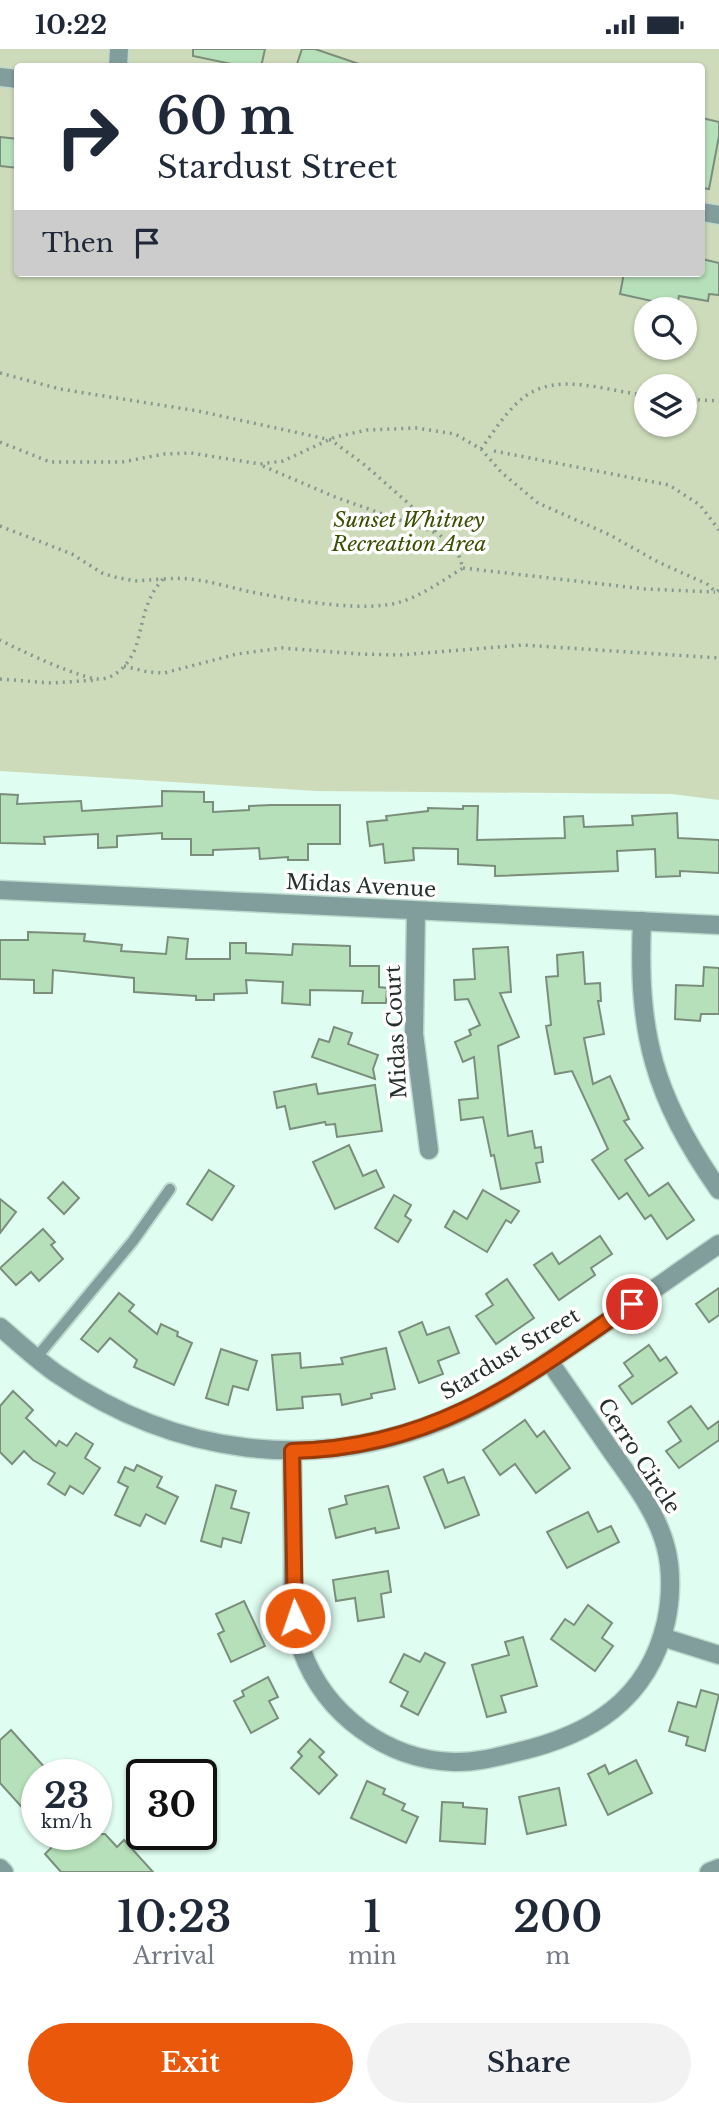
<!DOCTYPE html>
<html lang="en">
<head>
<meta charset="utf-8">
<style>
	:root { --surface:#fff; --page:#f2f2f3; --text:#1f2937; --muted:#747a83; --accent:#ea580c }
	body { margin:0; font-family:"Libre Baskerville",serif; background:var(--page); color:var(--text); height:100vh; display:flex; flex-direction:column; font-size:26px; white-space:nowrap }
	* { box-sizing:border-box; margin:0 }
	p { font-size:23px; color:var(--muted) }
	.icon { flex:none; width:38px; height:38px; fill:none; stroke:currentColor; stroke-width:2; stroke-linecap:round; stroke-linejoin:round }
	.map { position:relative; height:1823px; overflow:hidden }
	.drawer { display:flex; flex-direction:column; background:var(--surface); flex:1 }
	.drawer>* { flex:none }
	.top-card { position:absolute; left:14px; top:14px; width:691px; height:214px; border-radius:7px; box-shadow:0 2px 5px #0004; background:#fff; color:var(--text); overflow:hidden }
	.tools { position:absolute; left:634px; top:248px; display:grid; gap:14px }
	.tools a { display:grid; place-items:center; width:63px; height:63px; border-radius:50%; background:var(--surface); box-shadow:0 2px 5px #0004; font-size:35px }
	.speed { position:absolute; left:21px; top:1710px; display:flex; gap:14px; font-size:35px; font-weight:700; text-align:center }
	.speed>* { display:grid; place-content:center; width:91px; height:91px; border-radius:50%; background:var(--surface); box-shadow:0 2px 5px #0004; line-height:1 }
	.speed small { font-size:18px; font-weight:400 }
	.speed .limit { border:4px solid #111; border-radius:10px; background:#fff; color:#111 }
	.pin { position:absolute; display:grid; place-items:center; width:60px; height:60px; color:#fff; margin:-30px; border:4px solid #fff; border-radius:50%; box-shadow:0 2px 7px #0007 }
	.me { position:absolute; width:77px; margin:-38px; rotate:357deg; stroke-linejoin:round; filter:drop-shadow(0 0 5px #0008) }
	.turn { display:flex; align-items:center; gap:24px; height:147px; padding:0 28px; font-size:32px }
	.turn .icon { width:91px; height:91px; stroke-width:2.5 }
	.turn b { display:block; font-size:49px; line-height:60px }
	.then { display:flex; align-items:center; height:66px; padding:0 28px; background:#0003; gap:14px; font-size:26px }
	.eta { display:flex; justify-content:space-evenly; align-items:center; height:119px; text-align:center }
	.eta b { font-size:42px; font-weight:600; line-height:49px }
	.action { display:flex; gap:14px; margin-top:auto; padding:14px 28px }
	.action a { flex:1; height:80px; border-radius:42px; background:var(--accent); color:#fff; font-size:28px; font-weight:600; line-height:80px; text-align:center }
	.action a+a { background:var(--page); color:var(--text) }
	.status { display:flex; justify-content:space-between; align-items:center; height:49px; padding:0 35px; background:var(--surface); direction:ltr }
	.status svg { height:19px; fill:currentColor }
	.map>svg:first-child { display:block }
	.green { fill:#cddbba; fill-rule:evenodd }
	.building { fill:#b5e0b9; stroke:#7b8e7c; stroke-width:2 }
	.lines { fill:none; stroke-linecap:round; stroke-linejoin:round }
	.service-casing { stroke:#bed8ce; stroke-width:14 }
	.minor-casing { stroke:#bed8ce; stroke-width:21 }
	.tertiary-casing { stroke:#bed8ce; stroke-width:21 }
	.path { stroke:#849890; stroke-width:3.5; stroke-dasharray:2 5; stroke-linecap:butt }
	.service { stroke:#829e9c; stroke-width:10 }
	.minor { stroke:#829e9c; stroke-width:18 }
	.tertiary { stroke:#829e9c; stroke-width:18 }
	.route-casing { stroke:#983908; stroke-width:18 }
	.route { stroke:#ea580c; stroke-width:12 }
	.labels { text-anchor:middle; stroke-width:7; stroke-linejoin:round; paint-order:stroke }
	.park-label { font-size:21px; font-style:italic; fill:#394f01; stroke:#fff }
	.street-label { font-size:21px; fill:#25302c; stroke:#fff }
</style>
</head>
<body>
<div class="status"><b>10:22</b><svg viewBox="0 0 49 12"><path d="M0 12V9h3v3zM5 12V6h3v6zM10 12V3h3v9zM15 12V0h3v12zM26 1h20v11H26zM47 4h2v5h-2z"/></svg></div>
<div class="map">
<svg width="719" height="1823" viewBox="0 0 719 1823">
	<rect width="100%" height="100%" fill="#dffdf1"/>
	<path class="green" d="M 0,0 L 719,0 L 719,751 L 672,745 L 316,742 L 0,722 ZM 18,18 L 702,18 L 702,224 L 18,224 ZM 646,261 L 684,261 L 684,299 L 646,299 ZM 646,338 L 684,338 L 684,376 L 646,376 Z"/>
	<g class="building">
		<path d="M 193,0 L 265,0 L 261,18 L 246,18 L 193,7 Z"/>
		<path d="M 302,0 L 315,0 L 359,15 L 359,18 L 296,18 Z"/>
		<path d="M 702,69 L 719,73 L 719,87 L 709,140 L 702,139 Z"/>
		<path d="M 0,88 L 18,90 L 18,119 L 0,117 Z"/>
		<path d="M 702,210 L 719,214 L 719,246 L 709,245 L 708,252 L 679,247 L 676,261 L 651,261 L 652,252 L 620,245 L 624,224 L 702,224 Z"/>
		<path d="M 162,742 L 204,743 L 204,753 L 213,753 L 213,763 L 249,761 L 249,757 L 272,756 L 340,756 L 340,795 L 308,795 L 308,811 L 288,811 L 288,808 L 260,810 L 259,799 L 213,801 L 213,806 L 191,806 L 191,790 L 162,790 L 162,784 L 117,787 L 117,798 L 98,799 L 98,785 L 44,788 L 45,795 L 0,794 L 0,745 L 18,746 L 17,755 L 81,752 L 82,762 L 162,757 Z"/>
		<path d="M 463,757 L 478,757 L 477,791 L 565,789 L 564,768 L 583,767 L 584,778 L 633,776 L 632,767 L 677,764 L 678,789 L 719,791 L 719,824 L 680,822 L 680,827 L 656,828 L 655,800 L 617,802 L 618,822 L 495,827 L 495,817 L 458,815 L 458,800 L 413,799 L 414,811 L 385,814 L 383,795 L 370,797 L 367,773 L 387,771 L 386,767 L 428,762 L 428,759 L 463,760 Z"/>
		<path d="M 28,883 L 85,885 L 84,892 L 122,896 L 121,902 L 166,905 L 168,888 L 188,890 L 186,910 L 230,910 L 230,894 L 246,894 L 246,904 L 292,906 L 293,895 L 350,897 L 350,917 L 379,917 L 379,938 L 387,939 L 386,954 L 362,954 L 363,942 L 310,941 L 310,956 L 282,954 L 283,933 L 246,931 L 247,944 L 214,945 L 214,951 L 196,951 L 196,947 L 134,943 L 134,929 L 53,921 L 52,944 L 34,944 L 34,931 L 0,930 L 0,891 L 28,891 Z"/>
		<path d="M 508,898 L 511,943 L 500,944 L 519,988 L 498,997 L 508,1087 L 532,1082 L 535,1099 L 541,1098 L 543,1113 L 536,1114 L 540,1133 L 501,1140 L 494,1106 L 491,1107 L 483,1068 L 461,1071 L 459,1051 L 478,1049 L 474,1008 L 463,1013 L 455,993 L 471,986 L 469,981 L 480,976 L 468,950 L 455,951 L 454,931 L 475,930 L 473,900 Z"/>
		<path d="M 583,903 L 585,935 L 600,934 L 601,952 L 598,952 L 604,985 L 584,989 L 593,1035 L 610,1027 L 629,1070 L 624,1072 L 643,1099 L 625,1111 L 649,1147 L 668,1134 L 694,1171 L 667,1190 L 651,1166 L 645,1170 L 627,1144 L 619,1150 L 592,1111 L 608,1100 L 572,1022 L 555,1025 L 546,977 L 551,976 L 546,928 L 558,927 L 557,906 Z"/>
		<path d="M 704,918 L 719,919 L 719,965 L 701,965 L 700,972 L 675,970 L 676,936 L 703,937 Z"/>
		<path d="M 334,978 L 352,984 L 348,995 L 378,1006 L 373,1020 L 375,1030 L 312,1008 L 319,990 L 329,993 Z"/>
		<path d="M 316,1035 L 318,1045 L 375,1036 L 382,1082 L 337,1088 L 335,1075 L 326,1076 L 325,1073 L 290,1080 L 285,1057 L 277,1059 L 274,1043 Z"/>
		<path d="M 349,1096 L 363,1127 L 376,1121 L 384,1138 L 335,1160 L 313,1113 Z"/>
		<path d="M 209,1121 L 234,1137 L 212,1171 L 187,1155 Z"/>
		<path d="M 63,1133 L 79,1149 L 64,1165 L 48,1149 Z"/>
		<path d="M 483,1141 L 519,1162 L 511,1174 L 506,1171 L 487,1203 L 445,1178 L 454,1162 L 467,1170 Z"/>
		<path d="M 394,1146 L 411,1156 L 405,1167 L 411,1171 L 398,1193 L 375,1179 Z"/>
		<path d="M 0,1150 L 16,1163 L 0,1184 Z"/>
		<path d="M 43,1180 L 55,1193 L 51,1196 L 63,1210 L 39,1232 L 31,1223 L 16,1236 L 0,1219 Z"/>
		<path d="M 600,1187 L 612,1205 L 591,1219 L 595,1226 L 559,1251 L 534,1216 L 552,1204 L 559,1215 Z"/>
		<path d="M 507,1230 L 534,1269 L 496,1295 L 476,1267 L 493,1256 L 486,1245 Z"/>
		<path d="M 719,1239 L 719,1266 L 709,1273 L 696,1255 Z"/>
		<path d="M 119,1244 L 134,1256 L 129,1262 L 157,1285 L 161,1275 L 178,1283 L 177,1287 L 192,1294 L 174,1336 L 134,1318 L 137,1311 L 110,1289 L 98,1303 L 81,1290 Z"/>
		<path d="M 422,1273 L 427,1286 L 449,1278 L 459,1304 L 438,1312 L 443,1325 L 419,1334 L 399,1283 Z"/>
		<path d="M 649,1296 L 660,1312 L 666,1308 L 677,1324 L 632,1355 L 619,1337 L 633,1327 L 624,1314 Z"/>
		<path d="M 386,1299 L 395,1340 L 371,1345 L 372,1349 L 342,1356 L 340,1345 L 302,1348 L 303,1359 L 277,1361 L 272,1306 L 300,1304 L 301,1319 L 343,1315 L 341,1309 Z"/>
		<path d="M 221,1300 L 257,1312 L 248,1341 L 233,1337 L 228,1356 L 206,1349 Z"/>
		<path d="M 13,1342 L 33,1361 L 26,1369 L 56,1397 L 59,1392 L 67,1397 L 76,1384 L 93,1395 L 85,1409 L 100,1419 L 83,1445 L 70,1437 L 65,1446 L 48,1435 L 55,1424 L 33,1411 L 24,1402 L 12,1415 L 0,1403 L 0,1357 Z"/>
		<path d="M 691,1357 L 708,1380 L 719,1372 L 719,1391 L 679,1419 L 666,1402 L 681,1392 L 668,1373 Z"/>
		<path d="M 525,1371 L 537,1388 L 544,1382 L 570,1419 L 536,1444 L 515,1415 L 500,1426 L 483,1401 Z"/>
		<path d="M 137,1416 L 162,1428 L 157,1438 L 178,1448 L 165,1475 L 146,1465 L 140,1477 L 115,1466 L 128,1438 L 118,1433 L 125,1418 L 134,1422 Z"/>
		<path d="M 443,1420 L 448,1434 L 464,1428 L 479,1466 L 445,1479 L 424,1428 Z"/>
		<path d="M 216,1436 L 236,1442 L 231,1459 L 249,1464 L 241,1494 L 223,1489 L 221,1498 L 201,1492 Z"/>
		<path d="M 388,1437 L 399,1479 L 376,1484 L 375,1479 L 336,1489 L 329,1460 L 347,1455 L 345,1447 Z"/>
		<path d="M 588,1463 L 598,1483 L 611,1477 L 619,1493 L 567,1519 L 547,1483 Z"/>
		<path d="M 388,1522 L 391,1543 L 381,1545 L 384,1568 L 358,1572 L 355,1549 L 336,1552 L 333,1531 Z"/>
		<path d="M 244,1552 L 265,1597 L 231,1613 L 218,1585 L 224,1582 L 216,1565 Z"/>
		<path d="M 588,1556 L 612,1574 L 602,1589 L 613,1597 L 595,1622 L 551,1590 L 565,1570 L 574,1576 Z"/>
		<path d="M 523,1588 L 537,1637 L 501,1647 L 506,1663 L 487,1668 L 472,1616 L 509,1606 L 505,1593 Z"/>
		<path d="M 425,1604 L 445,1614 L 418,1666 L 401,1657 L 408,1643 L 390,1633 L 404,1605 L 420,1613 Z"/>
		<path d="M 268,1628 L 278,1648 L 269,1652 L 278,1669 L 251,1684 L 234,1652 L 244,1647 L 242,1642 Z"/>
		<path d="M 701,1641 L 719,1646 L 705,1702 L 686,1696 L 688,1688 L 669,1682 L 678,1653 L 696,1658 Z"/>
		<path d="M 11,1681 L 47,1721 L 42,1726 L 37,1726 L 37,1775 L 0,1734 L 0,1691 Z"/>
		<path d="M 310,1690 L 324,1703 L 319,1708 L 337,1726 L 319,1745 L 291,1719 L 302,1707 L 298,1703 Z"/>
		<path d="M 636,1711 L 652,1744 L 608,1766 L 588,1725 L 605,1716 L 609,1725 Z"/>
		<path d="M 367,1732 L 385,1740 L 383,1745 L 405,1755 L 402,1761 L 418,1768 L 406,1794 L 351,1769 Z"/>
		<path d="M 559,1739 L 566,1776 L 527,1785 L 519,1748 Z"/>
		<path d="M 442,1753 L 463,1754 L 463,1758 L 487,1760 L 485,1795 L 440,1792 Z"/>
		<path d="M 41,1785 L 105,1785 L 117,1798 L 124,1791 L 153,1823 L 61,1823 L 45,1805 L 53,1797 Z"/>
	</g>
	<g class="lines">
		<g class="service-casing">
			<path id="service" d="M 36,1309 L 133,1192 L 170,1140"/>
		</g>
		<g class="minor-casing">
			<g id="minor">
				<path d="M 118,18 L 119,0"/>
				<path d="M 0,28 L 18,30"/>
				<path d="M 702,163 L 719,166"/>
				<path d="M 416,862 L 414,985 L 429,1101"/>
				<path d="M 642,872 C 637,985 654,1048 719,1141"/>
				<path d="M 0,1278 C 19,1294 37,1311 57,1325 C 175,1406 314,1425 446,1370 C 495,1350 540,1318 583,1289 C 629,1258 674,1226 719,1195"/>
				<path d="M 292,1402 C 292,1437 293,1473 293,1508 C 293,1538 291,1573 302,1602 C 325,1665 386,1711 454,1713 C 475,1714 496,1708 517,1703 C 591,1686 648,1651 666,1573 C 671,1550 672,1522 666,1499 C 657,1463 633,1433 612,1403 C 591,1373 570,1342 549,1312"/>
				<path d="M 662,1588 L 719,1606"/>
				<path d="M 0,1819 L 4,1823"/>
			</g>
		</g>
		<g class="tertiary-casing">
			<g id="tertiary">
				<path d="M 0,841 L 719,876"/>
				<path d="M 709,1823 L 719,1819"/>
			</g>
		</g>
		<g class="path">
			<path d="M 0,324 L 60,340 L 198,362 L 331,391 L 366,417 L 408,454 L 458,504 L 463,519 C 440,533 414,553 386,556 C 347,561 285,550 247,542 C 216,535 195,527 163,530"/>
			<path d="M 684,350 L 719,352"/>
			<path d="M 0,393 L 50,413 L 122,413 L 164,405 L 191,404 L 260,415 L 283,412 L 335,388 L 367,381 L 416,379 L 455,385 L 481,400 L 501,423 L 538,454 L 610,486 L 658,513 L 707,535 L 716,543 L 719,541"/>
			<path d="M 481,400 C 495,381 508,359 527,346 C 561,323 609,343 646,346"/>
			<path d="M 494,402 L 669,436 L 700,456 L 719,481"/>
			<path d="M 263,417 L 335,448 L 439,485"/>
			<path d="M 0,477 L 72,505 L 102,524 L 115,528 L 135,532 L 163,530 C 145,550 144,569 137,594 C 133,610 118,629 101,630 C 85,632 17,600 0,591"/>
			<path d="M 463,519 L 645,540 L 715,543"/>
			<path d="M 124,617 L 148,623 L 164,624 L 237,605 L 282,599 L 360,605 L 400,606 L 523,596 L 719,609"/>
			<path d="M 0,630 L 51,634 L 97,631"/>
		</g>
		<use href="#service" class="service"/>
		<use href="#minor" class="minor"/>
		<use href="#tertiary" class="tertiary"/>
	</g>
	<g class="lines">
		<g class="route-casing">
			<path id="route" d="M 295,1569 L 292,1402 C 433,1399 520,1333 632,1255"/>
		</g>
		<use href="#route" class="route"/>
	</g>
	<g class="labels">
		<g class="park-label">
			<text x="409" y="478">Sunset Whitney<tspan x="409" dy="24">Recreation Area</tspan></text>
		</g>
		<g class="street-label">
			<text transform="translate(361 837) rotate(3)" y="7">Midas Avenue</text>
			<text transform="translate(396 983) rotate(-93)" y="7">Midas Court</text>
			<text transform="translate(510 1305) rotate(-31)" y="7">Stardust Street</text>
			<text transform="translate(639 1407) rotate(57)" y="7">Cerro Circle</text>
		</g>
	</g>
</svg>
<div class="tools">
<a><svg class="icon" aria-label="search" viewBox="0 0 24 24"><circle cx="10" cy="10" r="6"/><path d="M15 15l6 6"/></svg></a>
<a><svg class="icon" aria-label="layers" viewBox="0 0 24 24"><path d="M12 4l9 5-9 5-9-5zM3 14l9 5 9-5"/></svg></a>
</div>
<div class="speed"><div>23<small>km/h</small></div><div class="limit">30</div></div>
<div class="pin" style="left:632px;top:1255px;background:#d93025"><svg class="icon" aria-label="arrive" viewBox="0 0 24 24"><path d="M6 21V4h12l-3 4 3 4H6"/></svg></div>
<svg class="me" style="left:295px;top:1569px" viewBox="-20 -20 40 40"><circle r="17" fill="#ea580c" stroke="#fff" stroke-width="3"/><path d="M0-11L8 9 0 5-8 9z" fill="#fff"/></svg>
<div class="top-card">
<div class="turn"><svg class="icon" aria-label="right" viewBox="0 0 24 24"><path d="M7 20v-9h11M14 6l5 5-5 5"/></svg><div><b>60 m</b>Stardust Street</div></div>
<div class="then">Then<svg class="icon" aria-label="arrive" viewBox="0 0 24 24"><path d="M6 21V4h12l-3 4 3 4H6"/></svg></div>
</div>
</div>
<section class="drawer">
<div class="eta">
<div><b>10:23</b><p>Arrival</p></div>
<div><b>1</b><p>min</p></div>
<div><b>200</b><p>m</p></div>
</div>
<div class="action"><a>Exit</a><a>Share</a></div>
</section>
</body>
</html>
